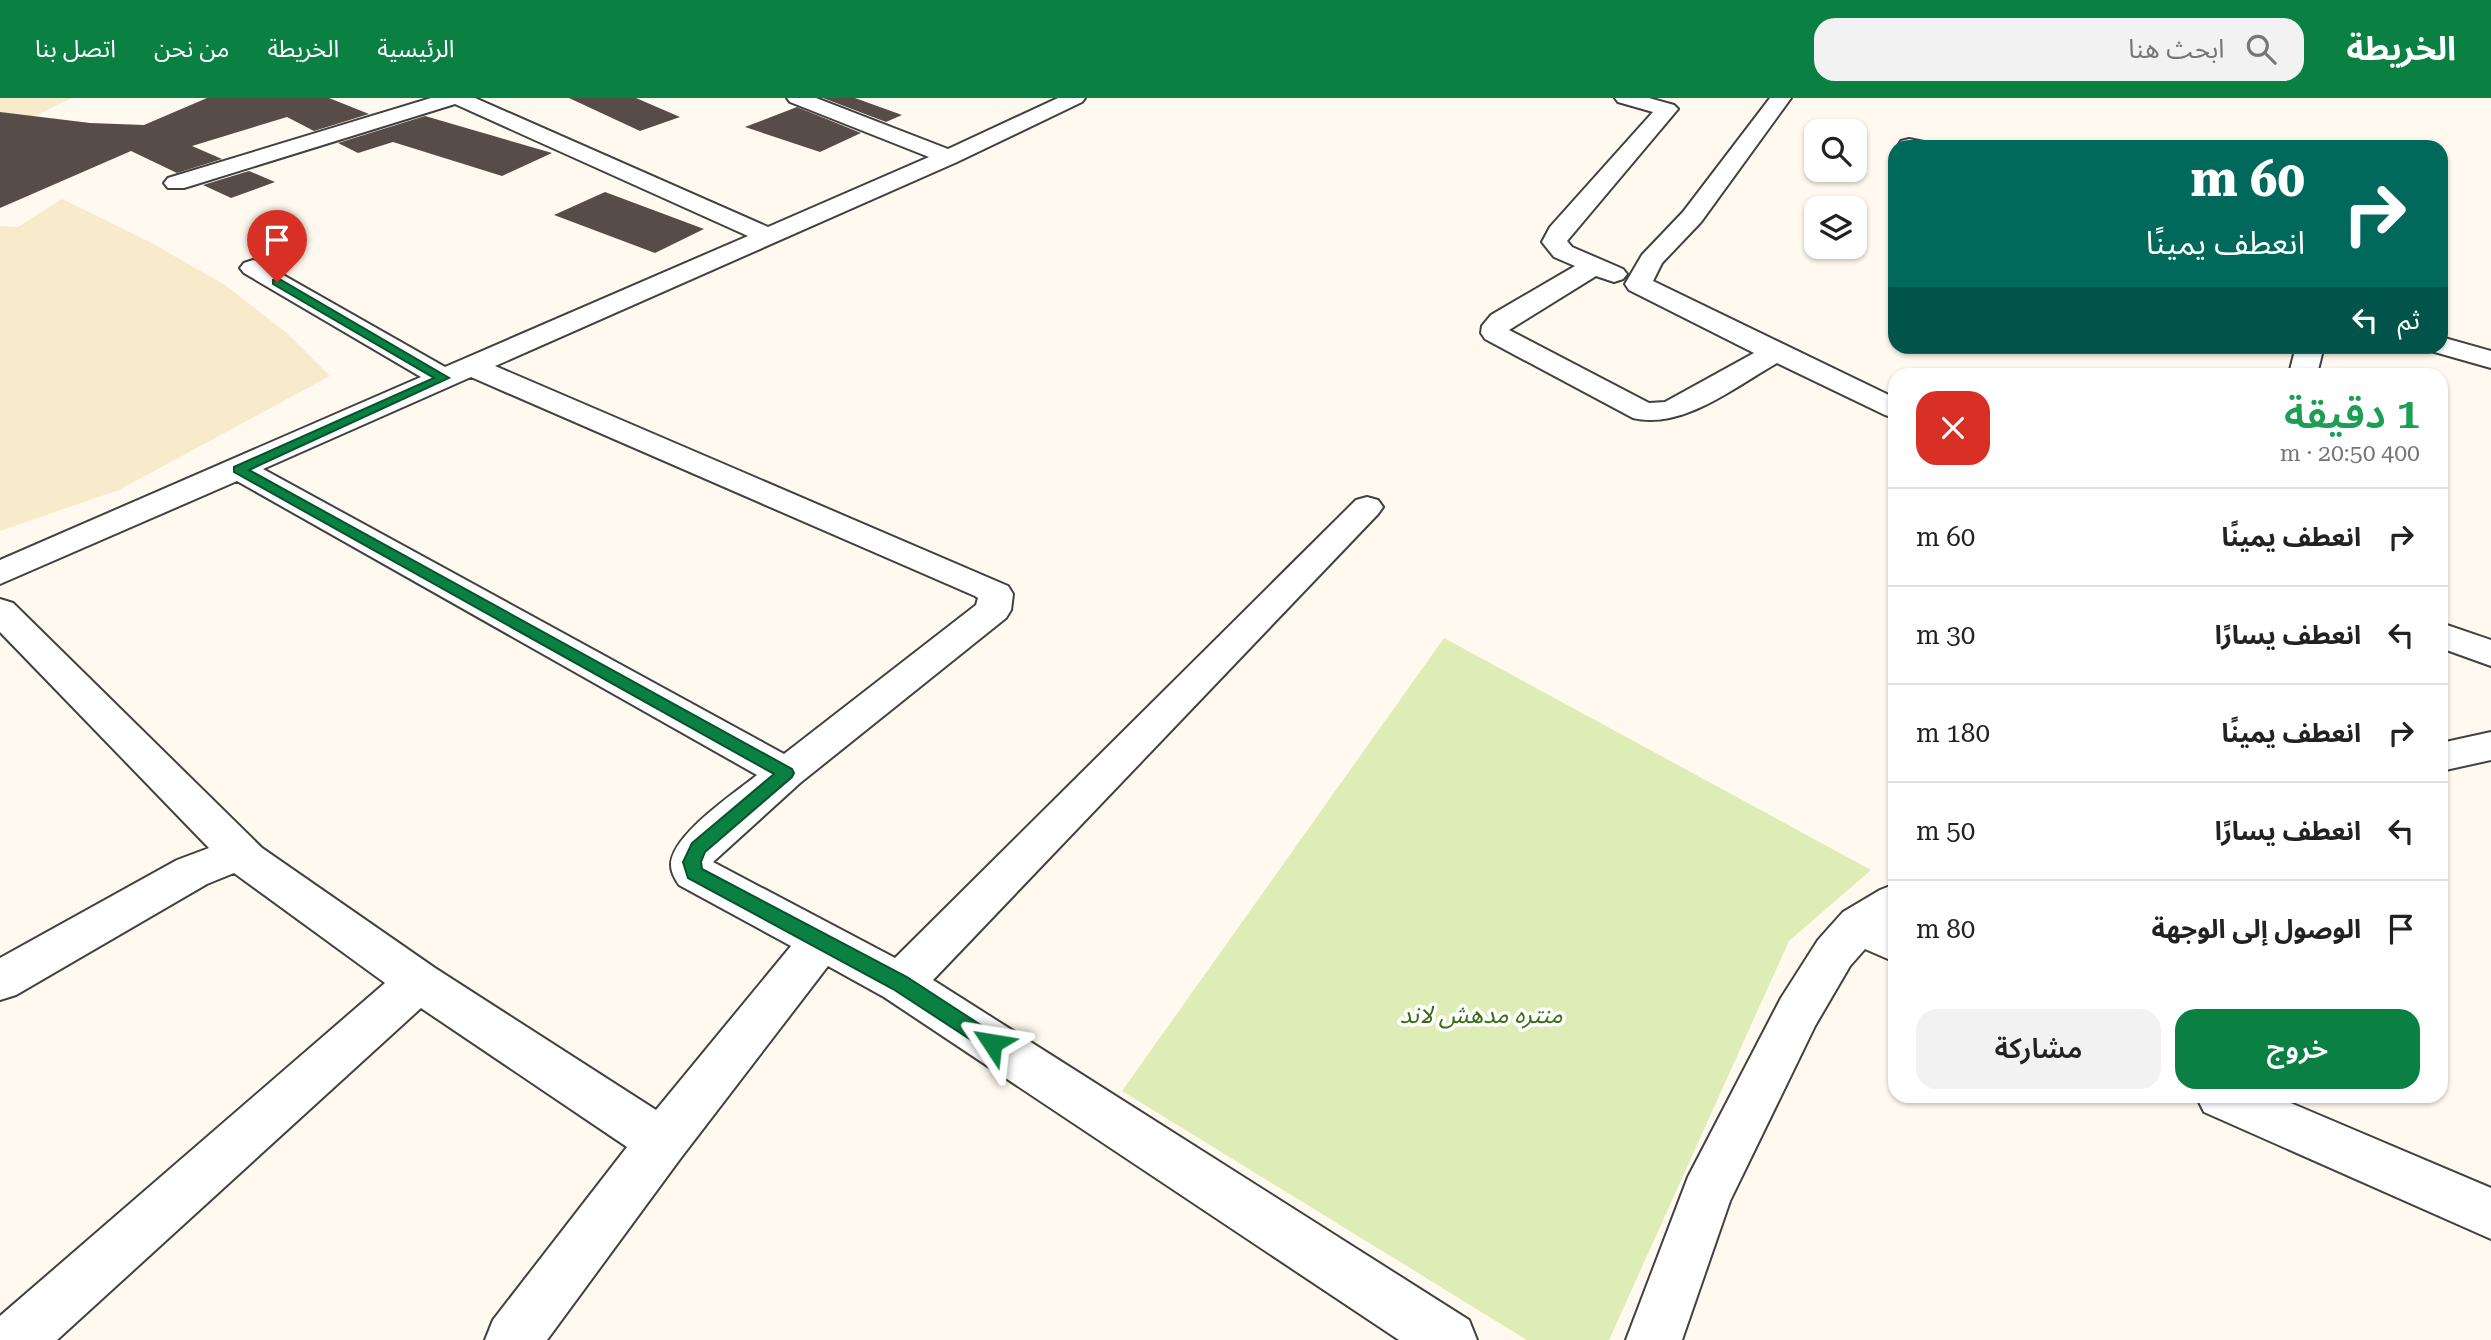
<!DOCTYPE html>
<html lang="ar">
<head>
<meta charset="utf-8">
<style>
	:root { --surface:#fff; --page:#f2f2f2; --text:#222; --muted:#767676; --line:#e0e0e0; --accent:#0b8043 }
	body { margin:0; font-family:"Roboto Serif","Noto Sans Arabic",serif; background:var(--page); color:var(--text); direction:rtl; height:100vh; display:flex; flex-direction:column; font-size:26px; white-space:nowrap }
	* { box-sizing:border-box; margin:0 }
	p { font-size:23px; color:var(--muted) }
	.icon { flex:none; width:38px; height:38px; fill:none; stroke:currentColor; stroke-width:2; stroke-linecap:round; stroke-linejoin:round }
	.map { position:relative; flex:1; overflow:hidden; direction:ltr }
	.panel { position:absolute; left:1888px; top:270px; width:560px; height:735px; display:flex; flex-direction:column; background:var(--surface); border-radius:21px; box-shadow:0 2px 5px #0004; direction:rtl }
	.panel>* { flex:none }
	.hud { position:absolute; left:1888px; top:42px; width:560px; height:214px; border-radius:21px; box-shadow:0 2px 5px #0004; direction:rtl; background:#00695c; color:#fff; overflow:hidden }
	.fabs { position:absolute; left:1804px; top:21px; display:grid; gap:14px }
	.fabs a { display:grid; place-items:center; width:63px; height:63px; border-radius:14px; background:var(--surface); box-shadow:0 2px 5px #0004; font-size:35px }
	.pin { position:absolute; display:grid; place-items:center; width:60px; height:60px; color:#fff; margin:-72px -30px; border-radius:50% 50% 50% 0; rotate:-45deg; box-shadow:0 0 7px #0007 }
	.pin .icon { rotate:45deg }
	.me { position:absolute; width:77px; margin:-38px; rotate:303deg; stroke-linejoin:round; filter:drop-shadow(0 0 5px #0008) }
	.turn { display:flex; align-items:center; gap:24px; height:147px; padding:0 28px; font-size:32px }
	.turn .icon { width:91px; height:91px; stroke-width:2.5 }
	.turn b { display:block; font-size:49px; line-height:60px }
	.then { display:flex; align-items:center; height:66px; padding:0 28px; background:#0003; gap:14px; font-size:26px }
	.round { display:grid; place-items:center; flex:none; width:74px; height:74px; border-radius:21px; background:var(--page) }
	.overview { display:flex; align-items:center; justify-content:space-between; height:119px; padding:0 28px }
	h1 { font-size:42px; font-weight:600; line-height:52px; color:#1e9e55 }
	.action { display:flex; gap:14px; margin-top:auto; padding:14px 28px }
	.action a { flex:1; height:80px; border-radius:21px; background:var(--accent); color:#fff; font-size:28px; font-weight:600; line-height:80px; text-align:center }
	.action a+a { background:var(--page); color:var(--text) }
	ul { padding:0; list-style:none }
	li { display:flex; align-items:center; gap:21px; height:98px; padding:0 28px; border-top:2px solid var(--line) }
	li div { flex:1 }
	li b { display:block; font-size:26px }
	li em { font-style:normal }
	header { display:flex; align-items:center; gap:42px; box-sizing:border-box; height:98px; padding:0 35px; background:var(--accent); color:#fff }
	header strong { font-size:33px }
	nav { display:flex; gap:38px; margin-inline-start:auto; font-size:24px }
	.search { width:490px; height:63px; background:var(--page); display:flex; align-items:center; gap:18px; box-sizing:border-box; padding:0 24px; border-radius:21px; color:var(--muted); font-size:26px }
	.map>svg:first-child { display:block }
	.farmland { fill:#f8ebcc }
	.green { fill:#ddedb5 }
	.building { fill:#584c49 }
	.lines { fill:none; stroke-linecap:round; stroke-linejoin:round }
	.minor-casing { stroke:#414141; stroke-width:4 }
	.minor { fill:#fff; fill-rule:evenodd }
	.route { fill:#0b8043; stroke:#07532c; stroke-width:2 }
	.labels { text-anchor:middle; stroke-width:7; stroke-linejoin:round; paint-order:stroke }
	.near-park-label { font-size:24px; font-style:italic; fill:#3a6c18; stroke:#fff }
</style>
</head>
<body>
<header>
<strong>الخريطة</strong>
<div class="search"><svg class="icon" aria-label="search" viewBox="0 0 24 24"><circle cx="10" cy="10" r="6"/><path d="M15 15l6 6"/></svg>ابحث هنا</div>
<nav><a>الرئيسية</a><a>الخريطة</a><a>من نحن</a><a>اتصل بنا</a></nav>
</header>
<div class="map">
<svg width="2491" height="1242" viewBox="0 0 2491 1242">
	<rect width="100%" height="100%" fill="#fff9ef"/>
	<g class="farmland">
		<path d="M 0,0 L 72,0 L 0,35 Z"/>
		<path d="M 62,101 L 148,143 L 225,187 L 288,236 L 330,278 L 119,392 L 0,433 L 0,128 L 18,129 Z"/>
	</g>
	<path class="green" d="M 1444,540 L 1871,772 L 1789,843 L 1609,1242 L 1527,1242 L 1122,993 Z"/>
	<g class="building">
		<path d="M 207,0 L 329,0 L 369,16 L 314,33 L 287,19 L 192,48 L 222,61 L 177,75 L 131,53 L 0,110 L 0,14 L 90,25 L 144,27 Z"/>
		<path d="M 569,0 L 636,0 L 680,19 L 640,33 Z"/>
		<path d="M 823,0 L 855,0 L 902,17 L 886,24 Z"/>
		<path d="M 797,9 L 861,35 L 820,54 L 745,29 Z"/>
		<path d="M 425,18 L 552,55 L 502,78 L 393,44 L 358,55 L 338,45 Z"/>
		<path d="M 249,73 L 275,84 L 231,100 L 203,87 Z"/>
		<path d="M 605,94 L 704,131 L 655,155 L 554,117 Z"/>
	</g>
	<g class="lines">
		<g class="minor-casing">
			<g id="minor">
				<path d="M 431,0 L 475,0 L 768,129 L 929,59 L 790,4 L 787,0 L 816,0 L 948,51 L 1058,0 L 1085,0 L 1082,4 L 957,64 L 495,268 L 1008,488 L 1013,496 L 1011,512 L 1006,520 L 800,685 L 713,764 L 895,860 L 1356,402 L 1367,399 L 1378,402 L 1383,409 L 1378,416 L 933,882 L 1469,1222 L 1477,1242 L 1399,1242 L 884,899 L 828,868 L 680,1061 L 547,1242 L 485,1242 L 493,1222 L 627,1049 L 421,910 L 57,1242 L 0,1242 L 0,1218 L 385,885 L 234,775 L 207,786 L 16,897 L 0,902 L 0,860 L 177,762 L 209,750 L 0,534 L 0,501 L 13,505 L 262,750 L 435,870 L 656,1012 L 791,848 L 679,787 C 675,781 671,774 671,767 C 671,737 735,695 757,677 L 237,383 L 0,486 L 0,462 L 421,279 L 244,175 L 240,170 L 244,165 L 253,162 L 262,165 L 445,269 L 748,138 L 455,6 L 184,90 L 168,90 L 164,85 L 168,80 ZM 471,279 L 975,498 L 978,500 L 976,507 L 784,656 L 263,371 Z"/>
				<path d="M 1615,0 L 1649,0 L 1674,7 L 1678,11 L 1567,143 L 1572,149 L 1623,171 L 1627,176 L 1623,181 L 1614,184 L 1596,178 L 1509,232 L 1649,305 L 1665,304 L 1754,255 L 1629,192 L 1625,186 L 1642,157 L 1683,114 L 1770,0 L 1791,0 L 1701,124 L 1662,165 L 1653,183 L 1895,300 L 1895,320 L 1885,317 L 1777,265 C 1735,289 1682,332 1633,320 L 1485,241 L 1481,235 L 1482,228 L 1491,217 L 1575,168 L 1554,159 L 1542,144 L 1550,129 L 1653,14 L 1618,4 Z"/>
				<path d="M 1909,41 L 1924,44 L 1927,49 L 1898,48 L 1901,43 Z"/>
				<path d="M 2441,239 L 2491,253 L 2491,270 L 2431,253 L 2428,248 L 2441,248 Z"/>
				<path d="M 2296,248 L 2324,248 L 2317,276 L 2289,276 Z"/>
				<path d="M 2441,525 L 2491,542 L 2491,568 L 2441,550 Z"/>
				<path d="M 2491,634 L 2491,662 L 2441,673 L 2441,645 Z"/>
				<path d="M 1895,786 L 1895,864 L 1865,851 L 1850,868 L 1815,928 L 1730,1103 L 1682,1242 L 1626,1242 L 1688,1079 L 1781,900 L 1818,842 L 1843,814 L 1880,792 Z"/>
				<path d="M 2196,998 L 2274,998 L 2491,1090 L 2491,1141 L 2204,1014 Z"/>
			</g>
		</g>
		<use href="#minor" class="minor"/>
	</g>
	<path class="route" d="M 273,182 L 281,182 L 449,280 L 249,372 L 792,671 L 794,675 L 792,679 L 705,754 L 701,764 L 702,771 L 907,879 L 999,939 L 1001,945 L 999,951 L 992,953 L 985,951 L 893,891 L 688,780 L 683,764 L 692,745 L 774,676 L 234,374 L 234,369 L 434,280 L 273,186 Z"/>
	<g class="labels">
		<g class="near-park-label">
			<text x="1481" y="925">منتره مدهش لاند</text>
		</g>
	</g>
</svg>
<div class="fabs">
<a><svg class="icon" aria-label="search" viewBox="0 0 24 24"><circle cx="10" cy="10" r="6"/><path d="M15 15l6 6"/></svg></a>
<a><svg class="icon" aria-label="layers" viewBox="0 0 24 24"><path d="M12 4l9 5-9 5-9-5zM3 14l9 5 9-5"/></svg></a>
</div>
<div class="pin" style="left:277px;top:184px;background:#d93025"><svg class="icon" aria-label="arrive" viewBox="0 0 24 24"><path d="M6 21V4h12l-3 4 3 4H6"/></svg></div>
<svg class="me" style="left:992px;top:945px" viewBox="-20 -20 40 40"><path d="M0-17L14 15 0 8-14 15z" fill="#0b8043" stroke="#fff" stroke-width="4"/></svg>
<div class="hud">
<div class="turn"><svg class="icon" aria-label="right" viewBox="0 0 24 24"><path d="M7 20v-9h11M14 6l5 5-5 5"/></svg><div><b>60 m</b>انعطف يمينًا</div></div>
<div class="then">ثم<svg class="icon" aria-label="left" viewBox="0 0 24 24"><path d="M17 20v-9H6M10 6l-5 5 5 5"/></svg></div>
</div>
<section class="panel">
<div class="overview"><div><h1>1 دقيقة</h1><p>400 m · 20:50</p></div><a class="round" style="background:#d93025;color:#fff"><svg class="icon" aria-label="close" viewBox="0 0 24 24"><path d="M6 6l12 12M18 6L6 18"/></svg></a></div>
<ul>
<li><svg class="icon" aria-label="right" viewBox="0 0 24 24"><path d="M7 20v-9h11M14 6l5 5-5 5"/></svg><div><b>انعطف يمينًا</b></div><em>60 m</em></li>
<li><svg class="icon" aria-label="left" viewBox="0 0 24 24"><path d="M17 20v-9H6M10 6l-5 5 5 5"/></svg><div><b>انعطف يسارًا</b></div><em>30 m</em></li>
<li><svg class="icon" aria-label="right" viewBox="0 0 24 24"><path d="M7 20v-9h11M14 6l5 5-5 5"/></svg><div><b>انعطف يمينًا</b></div><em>180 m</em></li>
<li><svg class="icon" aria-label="left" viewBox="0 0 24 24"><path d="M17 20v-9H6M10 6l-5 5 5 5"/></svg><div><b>انعطف يسارًا</b></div><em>50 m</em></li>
<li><svg class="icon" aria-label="arrive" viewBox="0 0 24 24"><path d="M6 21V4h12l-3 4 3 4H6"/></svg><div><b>الوصول إلى الوجهة</b></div><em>80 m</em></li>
</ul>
<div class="action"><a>خروج</a><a>مشاركة</a></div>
</section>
</div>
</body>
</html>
